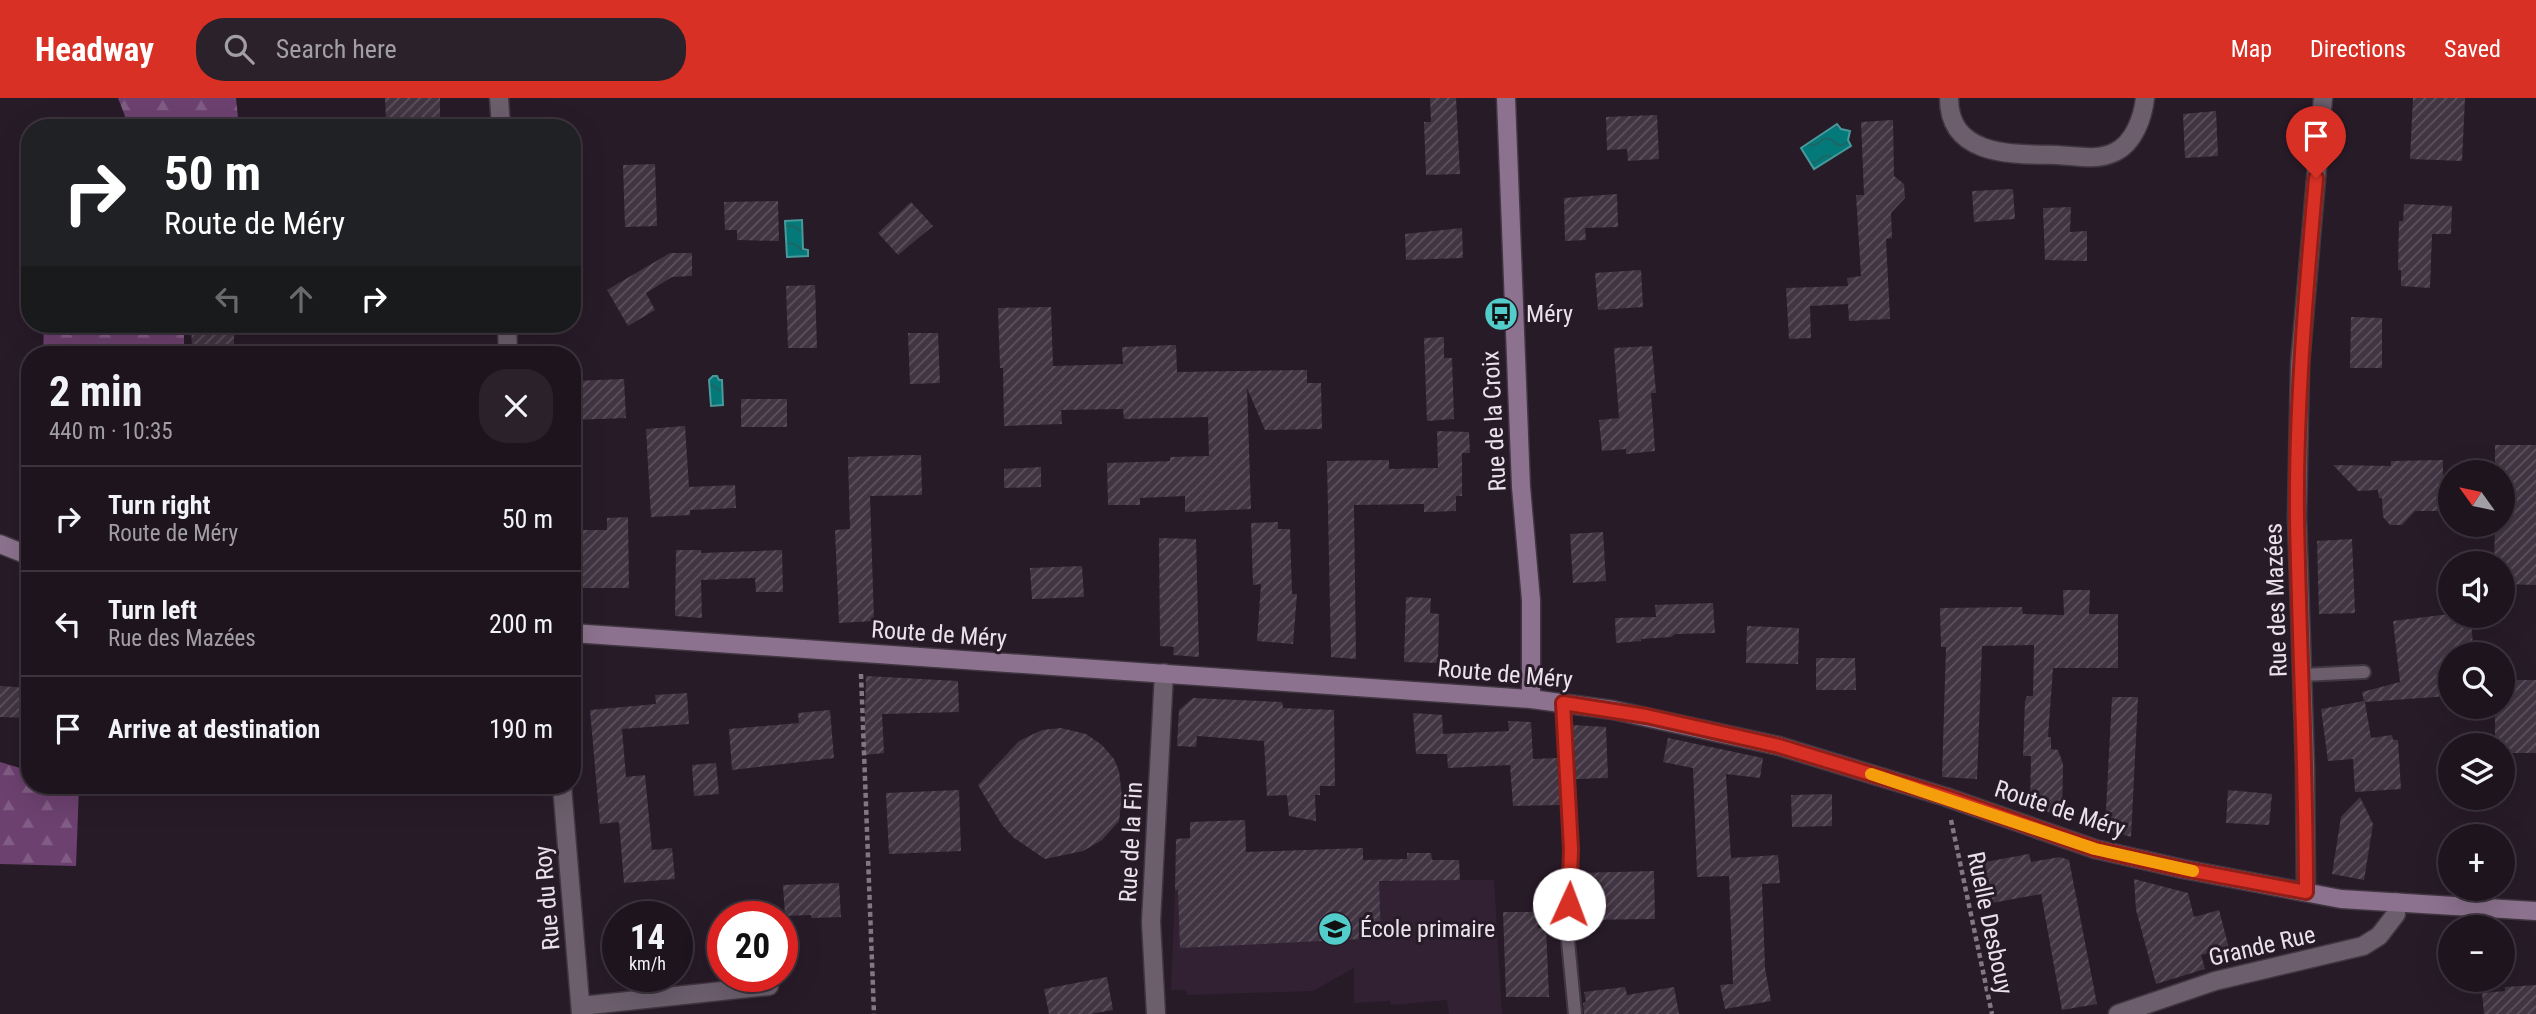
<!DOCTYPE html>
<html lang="en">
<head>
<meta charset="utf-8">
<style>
	:root { --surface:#1e141e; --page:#2b212b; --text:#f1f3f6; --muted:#a19ea4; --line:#3c333c; --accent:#d93025 }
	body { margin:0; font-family:"Roboto Condensed",sans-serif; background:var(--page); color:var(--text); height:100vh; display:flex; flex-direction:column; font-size:26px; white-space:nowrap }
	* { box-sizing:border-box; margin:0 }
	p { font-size:23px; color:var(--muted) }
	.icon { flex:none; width:38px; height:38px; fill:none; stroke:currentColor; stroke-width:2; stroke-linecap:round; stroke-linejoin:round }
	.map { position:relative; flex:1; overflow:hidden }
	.sheet { position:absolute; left:21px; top:248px; width:560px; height:448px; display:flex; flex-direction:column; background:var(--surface); border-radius:28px; box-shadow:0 7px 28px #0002,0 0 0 2px var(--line) }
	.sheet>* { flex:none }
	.banner { position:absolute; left:21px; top:21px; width:560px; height:214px; border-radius:28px; box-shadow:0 7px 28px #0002,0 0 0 2px var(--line); background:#202124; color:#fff; overflow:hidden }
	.needle { width:46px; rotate:303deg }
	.buttons { position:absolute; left:2438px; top:362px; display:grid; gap:14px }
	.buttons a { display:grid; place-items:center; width:77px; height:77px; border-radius:50%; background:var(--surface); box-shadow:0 7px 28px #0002,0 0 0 2px var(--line); font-size:35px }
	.speed { position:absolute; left:602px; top:803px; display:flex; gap:14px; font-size:35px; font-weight:700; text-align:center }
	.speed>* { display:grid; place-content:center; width:91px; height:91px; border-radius:50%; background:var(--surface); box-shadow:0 7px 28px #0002,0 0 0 2px var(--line); line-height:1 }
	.speed small { font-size:18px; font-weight:400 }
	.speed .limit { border:10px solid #d22; background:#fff; color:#111 }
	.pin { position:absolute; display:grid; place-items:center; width:60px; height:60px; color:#fff; margin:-72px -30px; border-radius:50% 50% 50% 0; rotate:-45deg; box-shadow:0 0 7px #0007 }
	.pin .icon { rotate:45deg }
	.me { position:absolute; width:77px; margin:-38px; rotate:2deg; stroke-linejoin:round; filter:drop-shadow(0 0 5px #0008) }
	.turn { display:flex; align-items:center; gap:24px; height:147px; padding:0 28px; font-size:32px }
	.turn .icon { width:91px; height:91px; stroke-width:2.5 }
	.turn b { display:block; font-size:49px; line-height:60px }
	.lanes { display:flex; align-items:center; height:66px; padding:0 28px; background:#0003; justify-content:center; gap:35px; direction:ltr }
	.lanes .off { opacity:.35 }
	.round { display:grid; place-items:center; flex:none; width:74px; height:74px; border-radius:28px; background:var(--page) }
	.overview { display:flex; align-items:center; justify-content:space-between; height:119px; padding:0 28px }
	h1 { font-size:42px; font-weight:700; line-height:52px }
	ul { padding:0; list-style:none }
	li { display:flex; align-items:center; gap:21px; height:105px; padding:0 28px; border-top:2px solid var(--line) }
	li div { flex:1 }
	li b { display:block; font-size:26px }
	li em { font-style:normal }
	header { display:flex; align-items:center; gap:42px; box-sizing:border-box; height:98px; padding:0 35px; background:var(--accent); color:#fff }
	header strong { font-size:33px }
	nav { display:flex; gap:38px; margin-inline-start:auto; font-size:24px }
	.search { width:490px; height:63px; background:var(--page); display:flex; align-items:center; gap:18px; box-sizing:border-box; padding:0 24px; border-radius:28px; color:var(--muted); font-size:26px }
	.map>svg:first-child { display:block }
	.built { fill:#322133 }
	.forest { fill:url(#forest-firs) }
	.water { fill:url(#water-waves); stroke:#48999b; stroke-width:2 }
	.building { fill:url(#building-hatch) }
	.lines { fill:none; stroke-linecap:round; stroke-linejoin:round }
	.lane-casing { stroke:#403641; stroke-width:16 }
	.street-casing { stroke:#403641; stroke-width:21 }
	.secondary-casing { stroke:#403641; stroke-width:21 }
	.path { stroke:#827782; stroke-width:4.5; stroke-dasharray:5 3.5; stroke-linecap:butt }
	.lane { stroke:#6c5e6d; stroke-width:12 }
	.street { stroke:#6c5e6d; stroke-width:18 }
	.secondary { stroke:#8c728e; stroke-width:18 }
	.route-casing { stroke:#8d1f18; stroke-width:18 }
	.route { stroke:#d93025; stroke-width:12 }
	.slow { stroke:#f59e0b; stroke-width:12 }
	.labels { text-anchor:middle; stroke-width:6; stroke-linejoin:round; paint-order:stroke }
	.poi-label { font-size:24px; fill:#eae1ea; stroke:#281b28; text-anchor:start }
	.street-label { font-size:24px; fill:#eae1ea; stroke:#281b28 }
</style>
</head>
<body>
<header>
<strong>Headway</strong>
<div class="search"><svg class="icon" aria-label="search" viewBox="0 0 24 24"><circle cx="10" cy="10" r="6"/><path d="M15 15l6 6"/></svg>Search here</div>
<nav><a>Map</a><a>Directions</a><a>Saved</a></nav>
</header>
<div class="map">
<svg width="2536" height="916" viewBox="0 0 2536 916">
	<defs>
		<pattern id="forest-firs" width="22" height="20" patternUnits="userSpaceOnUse" patternTransform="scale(1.75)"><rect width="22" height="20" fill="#6c416f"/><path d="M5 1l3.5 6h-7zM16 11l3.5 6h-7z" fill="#815c84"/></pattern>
		<pattern id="water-waves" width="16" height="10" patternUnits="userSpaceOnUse" patternTransform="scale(1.75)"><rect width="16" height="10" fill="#037a79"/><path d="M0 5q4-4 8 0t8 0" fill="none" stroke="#216262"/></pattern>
		<pattern id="building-hatch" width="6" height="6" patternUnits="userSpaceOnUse" patternTransform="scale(1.75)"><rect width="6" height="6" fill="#423543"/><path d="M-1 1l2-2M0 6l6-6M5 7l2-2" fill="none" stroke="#5d525e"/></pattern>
	</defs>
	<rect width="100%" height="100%" fill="#281b28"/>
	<path class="built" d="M 1418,782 L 1494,782 L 1502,916 L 1449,916 L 1447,902 L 1391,907 L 1390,903 L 1354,905 L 1354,870 L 1313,893 L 1187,897 L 1186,892 L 1171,892 L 1175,792 Z"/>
	<g class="forest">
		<path d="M 118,0 L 236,0 L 239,30 L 121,30 L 125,18 Z"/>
		<path d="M 44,226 L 184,226 L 184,257 L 43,257 Z"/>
		<path d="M 0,664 L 30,673 L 30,688 L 79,688 L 76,768 L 0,766 Z"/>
	</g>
	<g class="water">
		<path d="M 1837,26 L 1841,31 L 1850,33 L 1848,42 L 1851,48 L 1814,71 L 1801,50 Z"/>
		<path d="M 802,122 L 803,151 L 808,152 L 808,158 L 787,159 L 785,123 Z"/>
		<path d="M 713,278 L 717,278 L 719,282 L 722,282 L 723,307 L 711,308 L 709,282 Z"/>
	</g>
	<g class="building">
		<path d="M 385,0 L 440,0 L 440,21 L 386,23 Z"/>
		<path d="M 1430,0 L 1456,0 L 1460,76 L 1426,77 L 1424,24 L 1431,24 Z"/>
		<path d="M 2413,0 L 2465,0 L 2462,63 L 2410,61 Z"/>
		<path d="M 2216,13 L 2218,58 L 2185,60 L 2183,16 Z"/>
		<path d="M 1657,17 L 1659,61 L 1628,63 L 1627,51 L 1607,52 L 1606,19 Z"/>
		<path d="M 1893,22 L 1894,78 L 1904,86 L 1905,100 L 1891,115 L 1892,140 L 1886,141 L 1890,221 L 1849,223 L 1848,206 L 1810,208 L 1811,240 L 1789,241 L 1786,190 L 1848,188 L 1847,180 L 1861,178 L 1856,97 L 1864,97 L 1861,24 Z"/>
		<path d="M 655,66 L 657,128 L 625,129 L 623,67 Z"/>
		<path d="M 2013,91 L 2015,121 L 1974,124 L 1972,93 Z"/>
		<path d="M 1617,96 L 1618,129 L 1585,130 L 1586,142 L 1565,143 L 1564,100 Z"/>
		<path d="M 778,103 L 779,143 L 737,142 L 737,132 L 725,132 L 724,104 Z"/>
		<path d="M 911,104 L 933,128 L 898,157 L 878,135 Z"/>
		<path d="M 2404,106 L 2452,108 L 2451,136 L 2432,136 L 2430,190 L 2401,188 L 2401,172 L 2398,172 L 2399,123 L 2403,123 Z"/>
		<path d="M 2071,109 L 2070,134 L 2087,133 L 2087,163 L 2045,162 L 2043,110 Z"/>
		<path d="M 1462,130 L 1463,160 L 1406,162 L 1405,136 Z"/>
		<path d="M 670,155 L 692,155 L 692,178 L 672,179 L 646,195 L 655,212 L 628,228 L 607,192 Z"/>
		<path d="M 1641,172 L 1643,209 L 1598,212 L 1595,175 Z"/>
		<path d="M 815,187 L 817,250 L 788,250 L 786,188 Z"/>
		<path d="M 1051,209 L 1053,268 L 1123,266 L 1122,249 L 1176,247 L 1177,274 L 1307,272 L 1307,285 L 1321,285 L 1322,331 L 1265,332 L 1247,290 L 1251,411 L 1185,414 L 1185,398 L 1140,400 L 1140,407 L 1108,407 L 1107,365 L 1170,363 L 1170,359 L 1209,358 L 1208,319 L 1124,321 L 1123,311 L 1061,312 L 1062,326 L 1004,328 L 1003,270 L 1000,270 L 998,210 Z"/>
		<path d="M 2351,219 L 2382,220 L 2382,270 L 2350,270 Z"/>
		<path d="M 234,226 L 234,249 L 192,250 L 191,227 Z"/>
		<path d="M 908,235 L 938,235 L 940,285 L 910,286 Z"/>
		<path d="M 1444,239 L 1444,260 L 1452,260 L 1454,321 L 1427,323 L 1424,240 Z"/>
		<path d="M 1652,248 L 1656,295 L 1651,295 L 1655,353 L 1626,356 L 1626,351 L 1602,353 L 1599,322 L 1619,320 L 1614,250 Z"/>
		<path d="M 624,281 L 626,320 L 572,322 L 572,283 Z"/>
		<rect x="741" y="301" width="46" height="28"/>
		<path d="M 685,328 L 689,389 L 735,387 L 736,410 L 690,412 L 690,417 L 651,419 L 646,331 Z"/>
		<path d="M 1437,333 L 1469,334 L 1470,355 L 1462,355 L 1462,398 L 1456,398 L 1456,413 L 1424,414 L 1424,406 L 1354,407 L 1356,561 L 1331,559 L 1327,363 L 1389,362 L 1389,371 L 1438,370 Z"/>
		<path d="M 2495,347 L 2536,347 L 2536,487 L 2502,486 L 2502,466 L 2494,466 L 2495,427 L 2502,427 L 2502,374 L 2495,374 Z"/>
		<path d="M 909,357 L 921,357 L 922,397 L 870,398 L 874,523 L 839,525 L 835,432 L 850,431 L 848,359 Z"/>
		<path d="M 2443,362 L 2443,413 L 2415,413 L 2402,427 L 2390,427 L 2383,419 L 2382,400 L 2379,400 L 2378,392 L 2358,393 L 2333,367 L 2391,368 L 2391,363 Z"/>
		<path d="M 1041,369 L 1041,389 L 1004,390 L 1004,371 Z"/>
		<path d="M 628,419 L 629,490 L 572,490 L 572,432 L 607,432 L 607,420 Z"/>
		<path d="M 1278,424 L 1278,431 L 1290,431 L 1292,496 L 1297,496 L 1293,546 L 1257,543 L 1261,486 L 1253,487 L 1251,425 Z"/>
		<path d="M 1603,434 L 1606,483 L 1573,485 L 1570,436 Z"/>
		<path d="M 1159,440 L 1196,441 L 1199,559 L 1173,557 L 1174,549 L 1160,548 Z"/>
		<path d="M 2352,441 L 2355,515 L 2319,516 L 2317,443 Z"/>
		<path d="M 676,452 L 701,452 L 701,455 L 782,452 L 783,494 L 756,494 L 755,480 L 701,482 L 702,520 L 675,518 Z"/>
		<path d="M 1082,468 L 1084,499 L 1032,501 L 1030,470 Z"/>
		<path d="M 2063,492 L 2090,492 L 2089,516 L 2118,516 L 2118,570 L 2053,570 L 2048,639 L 2051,639 L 2051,651 L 2058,652 L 2063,666 L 2062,718 L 2030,709 L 2031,658 L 2023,658 L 2025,603 L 2027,598 L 2033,598 L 2034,547 L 1982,548 L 1977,681 L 1942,679 L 1946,549 L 1941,549 L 1940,510 L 2022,509 L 2023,516 L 2064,517 Z"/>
		<path d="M 1406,499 L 1431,500 L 1430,515 L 1439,516 L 1438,565 L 1404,564 Z"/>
		<path d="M 1713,505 L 1715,535 L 1675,536 L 1671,539 L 1641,541 L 1641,543 L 1616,545 L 1615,520 L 1656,519 L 1655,507 Z"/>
		<path d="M 2450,516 L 2450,518 L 2471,518 L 2473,550 L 2450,552 L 2450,598 L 2365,604 L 2371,640 L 2392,637 L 2393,642 L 2398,642 L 2401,691 L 2355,694 L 2353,661 L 2328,663 L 2321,611 L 2364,603 L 2362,594 L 2400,584 L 2393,523 Z"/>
		<path d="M 1747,528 L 1799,530 L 1798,566 L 1746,565 Z"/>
		<path d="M 1816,560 L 1855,560 L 1856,592 L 1816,592 Z"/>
		<path d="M 866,578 L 958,583 L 959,614 L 882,616 L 884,655 L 864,657 Z"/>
		<path d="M 2502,582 L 2536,582 L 2536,655 L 2502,655 L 2502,648 L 2495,648 L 2495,609 L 2502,609 Z"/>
		<path d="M 0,588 L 30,590 L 30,620 L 0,619 Z"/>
		<path d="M 687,595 L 689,626 L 622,631 L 626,679 L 645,677 L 652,752 L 672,750 L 675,781 L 624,785 L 619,724 L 600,726 L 590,612 L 656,606 L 655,597 Z"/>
		<path d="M 2112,599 L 2138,599 L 2131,739 L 2105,731 Z"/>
		<path d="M 1193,600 L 1282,604 L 1283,610 L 1334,612 L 1335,688 L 1320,688 L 1320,697 L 1315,697 L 1316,723 L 1289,718 L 1287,697 L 1267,698 L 1264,643 L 1197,638 L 1196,649 L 1177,648 L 1179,612 Z"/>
		<path d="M 830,612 L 834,660 L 732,672 L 729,631 L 799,625 L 798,615 Z"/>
		<path d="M 1413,615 L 1442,617 L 1443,636 L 1509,633 L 1508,623 L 1531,624 L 1533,661 L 1557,660 L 1560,707 L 1513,708 L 1510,667 L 1448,670 L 1447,656 L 1416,656 Z"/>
		<path d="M 1573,627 L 1606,629 L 1608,680 L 1576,681 Z"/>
		<path d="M 1061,630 L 1086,636 L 1102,647 L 1114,661 L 1119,673 L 1122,698 L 1119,723 L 1102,742 L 1083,753 L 1045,761 L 1014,740 L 1002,727 L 978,687 L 1019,643 L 1042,632 Z"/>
		<path d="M 1668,640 L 1763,660 L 1760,680 L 1726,676 L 1731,760 L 1778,757 L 1780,785 L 1762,786 L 1765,870 L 1771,903 L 1725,911 L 1720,887 L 1733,886 L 1729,778 L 1697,779 L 1693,670 L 1663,664 Z"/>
		<path d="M 716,665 L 719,696 L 694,698 L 692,667 Z"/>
		<path d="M 959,692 L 961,753 L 889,756 L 886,695 Z"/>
		<path d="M 2228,692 L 2272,696 L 2269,727 L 2226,725 Z"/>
		<path d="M 1832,696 L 1832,728 L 1792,729 L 1791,697 Z"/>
		<path d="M 2360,699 L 2373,726 L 2364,782 L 2332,776 L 2341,719 Z"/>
		<path d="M 1245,722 L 1246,754 L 1363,750 L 1363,762 L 1407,761 L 1407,755 L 1431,755 L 1432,762 L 1459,762 L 1460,782 L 1379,783 L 1381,840 L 1180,850 L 1178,792 L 1175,792 L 1176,741 L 1190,740 L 1190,724 Z"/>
		<path d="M 2029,756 L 2031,764 L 2060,759 L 2069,762 L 2097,906 L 2062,912 L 2041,796 L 1981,807 L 1974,766 Z"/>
		<path d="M 1654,773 L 1655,821 L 1576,822 L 1579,775 Z"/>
		<path d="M 2134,781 L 2188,795 L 2194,819 L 2219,812 L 2229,850 L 2201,857 L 2205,871 L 2156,886 L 2136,812 Z"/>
		<path d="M 839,785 L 841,819 L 811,820 L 811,817 L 785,818 L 783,787 Z"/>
		<path d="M 1503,814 L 1537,814 L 1538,830 L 1546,829 L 1549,899 L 1506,899 Z"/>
		<path d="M 1107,879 L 1113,912 L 1090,916 L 1049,916 L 1044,891 Z"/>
		<path d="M 2536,887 L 2536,916 L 2484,916 L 2482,895 L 2505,893 L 2505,889 Z"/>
		<path d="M 1625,889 L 1627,897 L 1674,889 L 1679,916 L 1584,916 L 1583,905 L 1586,904 L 1584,894 Z"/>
	</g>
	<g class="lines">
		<g class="lane-casing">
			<g id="lane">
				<path d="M 2302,577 L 2364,574"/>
				<path d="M 1563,605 L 1571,751 L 1567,833 L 1575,916"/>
			</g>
		</g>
		<g class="street-casing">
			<g id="street">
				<path d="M 499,0 L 501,30"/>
				<path d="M 1949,0 C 1949,60 2015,56 2057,57 C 2077,58 2097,63 2115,54 C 2134,45 2143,19 2145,0"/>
				<path d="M 507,226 L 508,257"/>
				<path d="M 562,688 L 581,916"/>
				<path d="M 2306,794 L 2305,668 L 2297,418 L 2300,266 L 2323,0"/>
				<path d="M 581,908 L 769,888"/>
				<path d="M 1156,916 L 1151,824 L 1164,575"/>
				<path d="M 2118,916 L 2215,883 L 2363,848 L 2379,838 L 2396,816 L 2396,804"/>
			</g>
		</g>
		<g class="secondary-casing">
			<g id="secondary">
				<path d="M 1506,0 L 1521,389 L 1531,502 L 1531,601"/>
				<path d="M 0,446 L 30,458"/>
				<path d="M 572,535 L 1531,601 L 1613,612 L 1779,648 L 1946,699 L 2095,751 L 2183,771 L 2341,801 L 2536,813"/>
			</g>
		</g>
		<g class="path">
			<path d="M 861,576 L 874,916"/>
			<path d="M 1951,722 L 1992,916"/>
		</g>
		<use href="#lane" class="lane"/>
		<use href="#street" class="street"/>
		<use href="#secondary" class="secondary"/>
	</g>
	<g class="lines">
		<g class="route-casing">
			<path id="route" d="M 1569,806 L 1571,751 L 1563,605 L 1646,618 L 1779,648 L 1946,699 L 2095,751 L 2183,771 L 2306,794 C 2306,668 2299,543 2297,418 C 2296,305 2306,193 2316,80"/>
		</g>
		<use href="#route" class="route"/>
		<path class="slow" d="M 1871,676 L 2095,751 L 2193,773"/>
	</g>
	<defs>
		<g id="bus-disc" transform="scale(1.75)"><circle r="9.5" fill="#53cdcb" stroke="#281b28"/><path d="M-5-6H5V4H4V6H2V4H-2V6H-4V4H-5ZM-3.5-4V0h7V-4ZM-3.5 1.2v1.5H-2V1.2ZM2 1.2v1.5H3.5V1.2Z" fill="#111"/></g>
		<g id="school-disc" transform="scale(1.75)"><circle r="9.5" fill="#53cdcb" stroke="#281b28"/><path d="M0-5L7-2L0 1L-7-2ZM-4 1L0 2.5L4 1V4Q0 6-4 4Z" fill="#111"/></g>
	</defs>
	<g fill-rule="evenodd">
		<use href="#bus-disc" x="1501" y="216"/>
		<use href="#school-disc" x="1335" y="831"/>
	</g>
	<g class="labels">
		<g class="poi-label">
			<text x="1526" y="224">Méry</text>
			<text x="1360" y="839">École primaire</text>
		</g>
		<g class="street-label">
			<text transform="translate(1494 323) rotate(-93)" y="8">Rue de la Croix</text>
			<text transform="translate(2276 502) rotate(-92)" y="8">Rue des Mazées</text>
			<text transform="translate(939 536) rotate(4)" y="8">Route de Méry</text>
			<text transform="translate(1505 576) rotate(5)" y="8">Route de Méry</text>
			<text transform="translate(2060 711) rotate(18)" y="8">Route de Méry</text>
			<text transform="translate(1131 744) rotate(-87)" y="8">Rue de la Fin</text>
			<text transform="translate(547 800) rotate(-95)" y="8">Rue du Roy</text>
			<text transform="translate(1990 825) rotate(78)" y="8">Ruelle Desbouy</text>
			<text transform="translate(2262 848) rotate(-13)" y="8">Grande Rue</text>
		</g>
	</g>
</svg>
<div class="buttons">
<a><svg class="needle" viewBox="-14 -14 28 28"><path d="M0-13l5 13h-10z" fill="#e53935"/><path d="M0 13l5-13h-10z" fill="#a19ea4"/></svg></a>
<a><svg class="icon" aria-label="sound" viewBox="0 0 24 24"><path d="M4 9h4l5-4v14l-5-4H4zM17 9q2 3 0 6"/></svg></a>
<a><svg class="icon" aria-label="search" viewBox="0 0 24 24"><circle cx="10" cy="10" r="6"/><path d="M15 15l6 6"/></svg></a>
<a><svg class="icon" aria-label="layers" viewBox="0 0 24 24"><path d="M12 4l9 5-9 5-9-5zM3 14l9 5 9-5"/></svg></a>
<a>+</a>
<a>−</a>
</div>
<div class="speed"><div>14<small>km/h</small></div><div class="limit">20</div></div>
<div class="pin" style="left:2316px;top:80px;background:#d93025"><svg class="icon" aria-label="arrive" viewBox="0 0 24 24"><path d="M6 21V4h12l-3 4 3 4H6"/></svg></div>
<svg class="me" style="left:1569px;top:806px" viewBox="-20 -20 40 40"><circle r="19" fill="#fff"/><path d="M0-13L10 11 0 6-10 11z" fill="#d93025"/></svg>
<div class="banner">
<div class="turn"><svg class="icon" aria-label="right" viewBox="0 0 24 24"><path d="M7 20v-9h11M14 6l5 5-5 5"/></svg><div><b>50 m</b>Route de Méry</div></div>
<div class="lanes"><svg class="icon off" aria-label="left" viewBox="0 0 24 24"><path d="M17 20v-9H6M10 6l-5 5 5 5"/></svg><svg class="icon off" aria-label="ahead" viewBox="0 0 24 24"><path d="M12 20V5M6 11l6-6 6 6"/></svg><svg class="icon" aria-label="right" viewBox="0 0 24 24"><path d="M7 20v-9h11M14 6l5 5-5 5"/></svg></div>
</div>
<section class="sheet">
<div class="overview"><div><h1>2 min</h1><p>440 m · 10:35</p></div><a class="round"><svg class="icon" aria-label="close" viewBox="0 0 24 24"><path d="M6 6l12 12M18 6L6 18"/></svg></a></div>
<ul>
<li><svg class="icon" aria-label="right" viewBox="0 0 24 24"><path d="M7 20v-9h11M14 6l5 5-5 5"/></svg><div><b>Turn right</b><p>Route de Méry</p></div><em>50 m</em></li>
<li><svg class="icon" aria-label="left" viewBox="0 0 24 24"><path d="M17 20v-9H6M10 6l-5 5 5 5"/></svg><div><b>Turn left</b><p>Rue des Mazées</p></div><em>200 m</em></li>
<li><svg class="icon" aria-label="arrive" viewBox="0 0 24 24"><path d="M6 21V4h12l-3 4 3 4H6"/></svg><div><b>Arrive at destination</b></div><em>190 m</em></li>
</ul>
</section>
</div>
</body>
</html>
